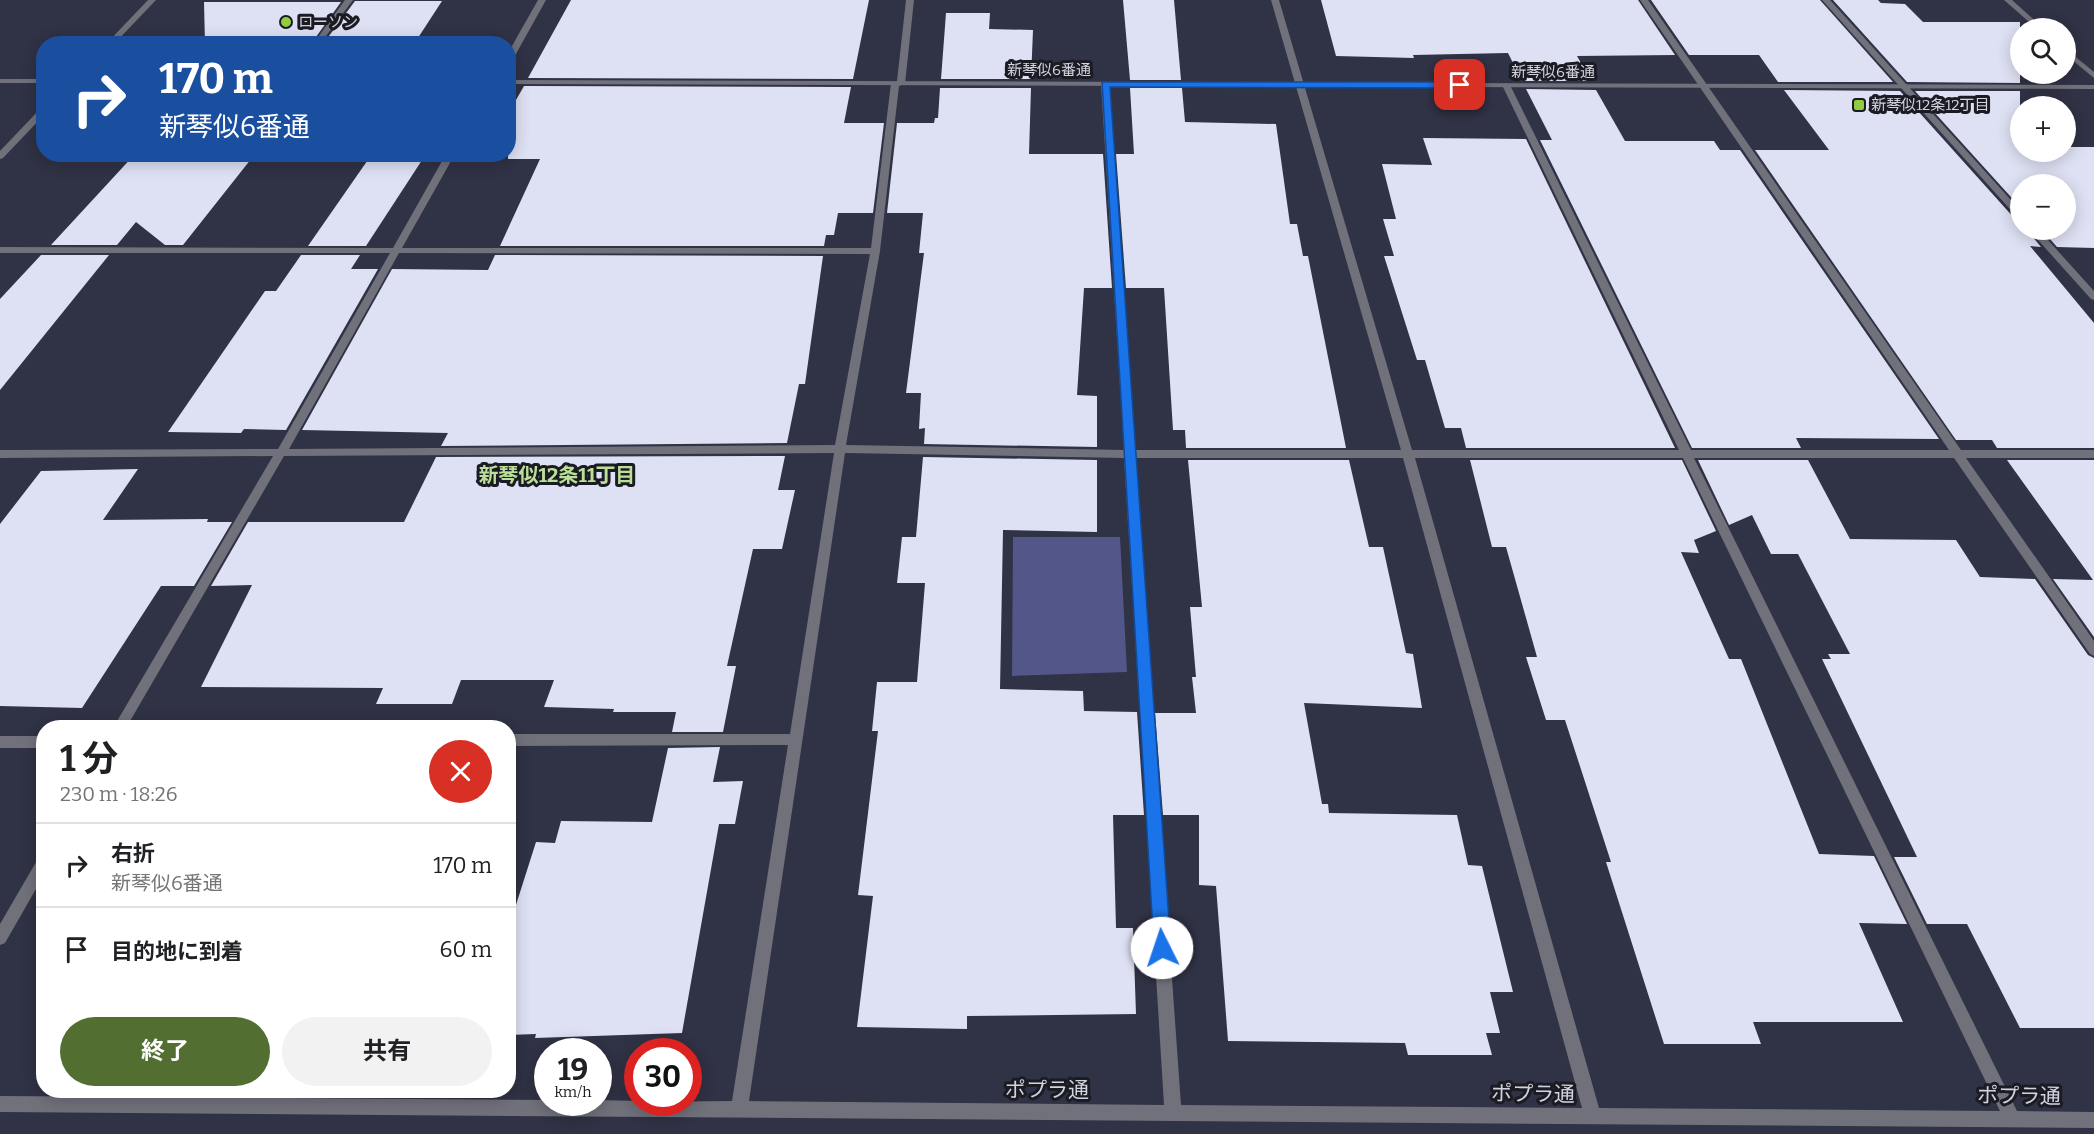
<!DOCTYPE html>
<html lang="ja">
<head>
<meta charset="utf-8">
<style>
	:root { --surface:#fff; --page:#f2f2f2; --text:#202124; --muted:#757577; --line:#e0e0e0; --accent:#536e31 }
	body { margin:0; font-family:Bitter,"Noto Sans JP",serif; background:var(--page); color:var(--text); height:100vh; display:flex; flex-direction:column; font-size:22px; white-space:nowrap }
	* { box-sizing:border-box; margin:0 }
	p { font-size:20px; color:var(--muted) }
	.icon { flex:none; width:33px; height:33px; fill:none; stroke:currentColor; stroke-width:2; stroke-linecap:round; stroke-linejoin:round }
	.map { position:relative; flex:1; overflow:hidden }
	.details { position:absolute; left:36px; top:720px; width:480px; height:378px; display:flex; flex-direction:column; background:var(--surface); border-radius:24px; box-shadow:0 3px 15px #0003 }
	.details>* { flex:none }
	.banner { position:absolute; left:36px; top:36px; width:480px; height:126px; border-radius:24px; box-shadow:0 3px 15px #0003; background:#1a4fa0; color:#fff; overflow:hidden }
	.buttons { position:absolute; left:2010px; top:18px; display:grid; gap:12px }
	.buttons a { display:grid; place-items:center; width:66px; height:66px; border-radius:50%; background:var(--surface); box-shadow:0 3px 15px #0003; font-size:30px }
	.speed { position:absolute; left:534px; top:1038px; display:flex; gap:12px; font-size:30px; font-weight:700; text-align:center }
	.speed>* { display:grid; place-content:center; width:78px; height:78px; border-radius:50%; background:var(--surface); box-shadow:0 3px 15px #0003; line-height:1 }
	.speed small { font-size:15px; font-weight:400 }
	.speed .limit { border:9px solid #d22; background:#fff; color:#111 }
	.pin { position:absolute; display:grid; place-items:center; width:51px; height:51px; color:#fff; margin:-26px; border-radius:12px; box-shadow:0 3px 9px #0006 }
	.me { position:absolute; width:66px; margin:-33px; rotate:356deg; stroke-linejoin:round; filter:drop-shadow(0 0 4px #0008) }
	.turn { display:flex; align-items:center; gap:21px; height:126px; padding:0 24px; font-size:27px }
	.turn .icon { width:78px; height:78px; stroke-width:2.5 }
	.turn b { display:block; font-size:42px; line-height:51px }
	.round { display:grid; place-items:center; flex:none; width:63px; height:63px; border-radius:32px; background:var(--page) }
	.headline { display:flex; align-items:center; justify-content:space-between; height:102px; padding:0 24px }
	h1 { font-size:36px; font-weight:700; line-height:45px }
	.button { display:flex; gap:12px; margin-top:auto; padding:12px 24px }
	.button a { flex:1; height:69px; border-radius:36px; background:var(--accent); color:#fff; font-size:24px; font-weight:700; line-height:69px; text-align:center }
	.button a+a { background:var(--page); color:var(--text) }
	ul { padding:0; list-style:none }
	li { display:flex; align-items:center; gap:18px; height:84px; padding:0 24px; border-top:2px solid var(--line) }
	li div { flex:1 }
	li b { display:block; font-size:22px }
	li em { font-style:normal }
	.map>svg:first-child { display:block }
	.green { fill:#535688 }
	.building { fill:#dee1f3 }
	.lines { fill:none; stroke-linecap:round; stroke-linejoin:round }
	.minor { fill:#70717b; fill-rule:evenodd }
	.tertiary { fill:#70717b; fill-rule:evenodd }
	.route { fill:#1a73e8; stroke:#114b97; stroke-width:1.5 }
	.poi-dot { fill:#91cd40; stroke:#1a1b23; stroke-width:2 }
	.labels { text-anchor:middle; stroke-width:6; stroke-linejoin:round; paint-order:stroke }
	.far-poi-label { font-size:15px; fill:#d1d3df; stroke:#1a1b23; text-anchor:start }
	.far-street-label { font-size:15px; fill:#d1d3df; stroke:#1a1b23 }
	.neighbourhood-label { font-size:20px; font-weight:bold; fill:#bbde98; stroke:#1a1b23 }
	.near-street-label { font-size:21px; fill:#d1d3df; stroke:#1a1b23 }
</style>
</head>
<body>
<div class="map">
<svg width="2094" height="1134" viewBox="0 0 2094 1134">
	<rect width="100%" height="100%" fill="#303245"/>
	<path class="green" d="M 1013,537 L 1120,537 L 1127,672 L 1012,676 Z"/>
	<g class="building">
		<path d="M 571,0 L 869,0 L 853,79 L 528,78 Z"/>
		<path d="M 1123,0 L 1174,0 L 1181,80 L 1130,80 Z"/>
		<path d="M 1321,0 L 1638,0 L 1675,55 L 1577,56 L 1591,81 L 1522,81 L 1508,53 L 1413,55 L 1414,58 L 1336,56 Z"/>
		<path d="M 1651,0 L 1820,0 L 1893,82 L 1778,82 L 1759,55 L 1689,55 Z"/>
		<path d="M 1833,0 L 1878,0 L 1881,3 L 1905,4 L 1923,22 L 2020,22 L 2020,83 L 1907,82 Z"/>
		<path d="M 355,1 L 442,1 L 414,44 L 323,44 Z"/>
		<path d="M 204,2 L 341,2 L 311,44 L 205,44 Z"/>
		<path d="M 946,13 L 990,13 L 989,29 L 1033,30 L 1031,79 L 941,79 Z"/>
		<path d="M 524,86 L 851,87 L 844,123 L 884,123 L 873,213 L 838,213 L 834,235 L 826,235 L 824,246 L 500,246 L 540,159 L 508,159 L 508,114 Z"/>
		<path d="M 940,88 L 1031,88 L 1029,154 L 1103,154 L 1112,288 L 1084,288 L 1077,395 L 1097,396 L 1097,447 L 924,444 L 925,428 L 919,429 L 921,393 L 906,393 L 924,253 L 919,253 L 923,213 L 887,213 L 897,123 L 934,123 L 935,118 L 938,118 Z"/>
		<path d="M 1130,88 L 1182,88 L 1185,122 L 1276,124 L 1290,224 L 1297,224 L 1303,256 L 1308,256 L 1346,448 L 1186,448 L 1185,430 L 1173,430 L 1164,288 L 1126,288 L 1116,154 L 1134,154 Z"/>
		<path d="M 1526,89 L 1596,90 L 1625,141 L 1714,141 L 1720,150 L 1740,150 L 1939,439 L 1796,438 L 1801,448 L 1692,448 L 1540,140 L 1552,140 Z"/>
		<path d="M 1784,90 L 1900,91 L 2015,219 L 2020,220 L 2020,230 L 2027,230 L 2041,247 L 2030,246 L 2094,323 L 2094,448 L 1997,448 L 1992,440 L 1956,440 L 1755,150 L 1829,150 Z"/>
		<path d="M 1915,91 L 2020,91 L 2020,152 L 2066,152 L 2066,147 L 2094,147 L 2094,248 L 2057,247 L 2042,230 L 2066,230 L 2066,184 L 2020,184 L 2020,207 Z"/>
		<path d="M 1423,138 L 1526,139 L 1675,448 L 1466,448 L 1461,428 L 1445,428 L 1425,360 L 1417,360 L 1384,256 L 1394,256 L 1383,219 L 1396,219 L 1382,164 L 1432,165 Z"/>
		<path d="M 135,154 L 255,154 L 183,245 L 165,245 L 136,222 L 117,245 L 51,245 Z"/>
		<path d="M 372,154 L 426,154 L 366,246 L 308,246 Z"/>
		<path d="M 41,255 L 109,255 L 0,390 L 0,299 Z"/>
		<path d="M 301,255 L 360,255 L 351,269 L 378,269 L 286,430 L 244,429 L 241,433 L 168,432 L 265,291 L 276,291 Z"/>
		<path d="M 495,255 L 823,256 L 805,384 L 799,384 L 787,443 L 441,446 L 448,433 L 302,430 L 392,269 L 488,270 Z"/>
		<path d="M 785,456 L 778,490 L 795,490 L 782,549 L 753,549 L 727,666 L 736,666 L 723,732 L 672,732 L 676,712 L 613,712 L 614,709 L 544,707 L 554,680 L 461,680 L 452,704 L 376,704 L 383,688 L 201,687 L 252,585 L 211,586 L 248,522 L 404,522 L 436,457 Z"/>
		<path d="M 923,457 L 1097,460 L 1097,532 L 1003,530 L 1000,689 L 1083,691 L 1084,711 L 1137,712 L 1144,815 L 1113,815 L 1116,928 L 1133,928 L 1136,1014 L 967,1016 L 967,1029 L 857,1027 L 873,896 L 858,895 L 878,731 L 872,731 L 877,682 L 917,682 L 925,583 L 897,583 L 902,537 L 916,537 Z"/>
		<path d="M 1188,460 L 1349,460 L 1369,547 L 1383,547 L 1406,653 L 1413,654 L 1422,708 L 1304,703 L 1322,804 L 1328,804 L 1329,813 L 1457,815 L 1468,865 L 1482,866 L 1513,992 L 1490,992 L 1500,1033 L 1486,1033 L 1492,1055 L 1408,1055 L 1405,1043 L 1228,1041 L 1216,886 L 1199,885 L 1199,815 L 1163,815 L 1155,713 L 1196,713 L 1192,677 L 1196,677 L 1190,607 L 1202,607 Z"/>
		<path d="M 1470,460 L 1682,460 L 1716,531 L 1694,540 L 1699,553 L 1681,552 L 1729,659 L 1741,659 L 1819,854 L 1874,856 L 1907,924 L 1859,923 L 1903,1022 L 1753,1022 L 1761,1044 L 1664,1044 L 1606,862 L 1611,862 L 1565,720 L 1546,720 L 1526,657 L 1537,657 L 1506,547 L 1492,547 Z"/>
		<path d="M 1698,460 L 1808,460 L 1850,539 L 1956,540 L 1980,577 L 2035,579 L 2088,655 L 2094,658 L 2094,1028 L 2020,1028 L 1967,924 L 1927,924 L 1894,857 L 1917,857 L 1822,659 L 1831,659 L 1828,654 L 1850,654 L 1798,554 L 1771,554 L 1752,515 L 1729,525 Z"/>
		<path d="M 2007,460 L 2094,460 L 2094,637 L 2053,579 L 2093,580 Z"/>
		<path d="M 138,469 L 103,520 L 208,519 L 207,522 L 232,522 L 194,586 L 161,586 L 82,708 L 0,706 L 0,524 L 41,471 Z"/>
		<path d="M 720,747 L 713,782 L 743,781 L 735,824 L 719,824 L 682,1033 L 535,1038 L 536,1034 L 508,1035 L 508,930 L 536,842 L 555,843 L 561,821 L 652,822 L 668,748 Z"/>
	</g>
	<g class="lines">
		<g class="minor">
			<path d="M 345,0 L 353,0 L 320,44 L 313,44 Z"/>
			<path d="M 538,0 L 546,0 L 512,61 L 508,63 L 508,53 Z"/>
			<path d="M 906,0 L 914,0 L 905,84 L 899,86 L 880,251 L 846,445 L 1124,450 L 1101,84 L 1105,82 L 1109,84 L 1135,450 L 1401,450 L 1271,0 L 1279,0 L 1412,450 L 1679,450 L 1502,85 L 1506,83 L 1510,85 L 1691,450 L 1949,450 L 1640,0 L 1648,0 L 1961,450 L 2094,450 L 2094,458 L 1966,458 L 2094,641 L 2094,656 L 2090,654 L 1954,458 L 1694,458 L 2017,1111 L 2094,1112 L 2094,1128 L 0,1112 L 0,1096 L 548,1100 L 548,1102 L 598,1102 L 598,1100 L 638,1101 L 638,1102 L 732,1101 L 788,745 L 508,746 L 508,734 L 790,734 L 834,453 L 284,456 L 126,728 L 113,728 L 273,456 L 0,458 L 0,450 L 278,449 L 390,253 L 0,253 L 0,247 L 393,248 L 446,154 L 455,154 L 402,248 L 871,248 L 891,83 L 897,81 ZM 399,253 L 870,254 L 835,445 L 289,449 ZM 845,453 L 1124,458 L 1164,1105 L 749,1101 ZM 1135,458 L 1403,458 L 1582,1108 L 1181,1105 ZM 1415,458 L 1683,458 L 2000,1111 L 1599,1108 Z"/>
			<path d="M 1822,0 L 1830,0 L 2020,210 L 2020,218 L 2017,217 Z"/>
			<path d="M 2004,0 L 2012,0 L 2043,28 L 2036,28 Z"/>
			<path d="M 2066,49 L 2094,72 L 2094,78 L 2066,55 Z"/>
			<path d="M 2029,230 L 2039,230 L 2094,291 L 2094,300 L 2091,299 Z"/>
			<rect x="0" y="736" width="44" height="12"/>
			<path d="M 44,855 L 44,875 L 5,943 L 0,945 L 0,924 L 39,857 Z"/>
		</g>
		<g class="tertiary">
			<path d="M 148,0 L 156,0 L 114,44 L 106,44 Z"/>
			<rect x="0" y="79" width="44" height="4"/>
			<path d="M 508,80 L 2094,85 L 2094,89 L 508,84 Z"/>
			<path d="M 41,108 L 44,108 L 44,115 L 3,158 L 0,159 L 0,151 Z"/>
		</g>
	</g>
	<path class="route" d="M 1102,82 L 1460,82 L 1465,85 L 1460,88 L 1110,87 L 1171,948 L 1168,954 L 1162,956 L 1156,954 L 1154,948 Z"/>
	<g class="poi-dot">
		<circle cx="286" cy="22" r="6"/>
		<rect x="1853" y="99" width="12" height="12" rx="3"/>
	</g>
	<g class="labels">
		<g class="far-poi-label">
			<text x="298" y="27">ローソン</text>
			<text x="1871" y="110">新琴似12条12丁目</text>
		</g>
		<g class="far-street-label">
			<text x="1049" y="75">新琴似6番通</text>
			<text x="1553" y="77">新琴似6番通</text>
		</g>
		<g class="neighbourhood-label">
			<text x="557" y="482">新琴似12条11丁目</text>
		</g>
		<g class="near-street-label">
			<text x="1047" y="1097">ポプラ通</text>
			<text transform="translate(1533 1094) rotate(1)" y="7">ポプラ通</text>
			<text transform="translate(2019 1096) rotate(1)" y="7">ポプラ通</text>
		</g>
	</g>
</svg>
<div class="buttons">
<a><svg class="icon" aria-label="search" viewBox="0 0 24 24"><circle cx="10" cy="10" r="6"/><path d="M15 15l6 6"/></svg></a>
<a>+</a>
<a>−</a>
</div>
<div class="speed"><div>19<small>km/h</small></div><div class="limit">30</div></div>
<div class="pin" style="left:1460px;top:85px;background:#d93025"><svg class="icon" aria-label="arrive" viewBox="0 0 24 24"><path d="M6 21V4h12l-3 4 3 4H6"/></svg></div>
<svg class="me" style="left:1162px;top:948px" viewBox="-20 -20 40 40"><circle r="19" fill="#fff"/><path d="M0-13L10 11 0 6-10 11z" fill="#1a73e8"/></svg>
<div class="banner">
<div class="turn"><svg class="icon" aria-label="right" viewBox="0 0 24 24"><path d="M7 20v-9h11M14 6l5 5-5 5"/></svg><div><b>170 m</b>新琴似6番通</div></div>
</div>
<section class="details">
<div class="headline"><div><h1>1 分</h1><p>230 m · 18:26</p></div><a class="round" style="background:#d93025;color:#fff"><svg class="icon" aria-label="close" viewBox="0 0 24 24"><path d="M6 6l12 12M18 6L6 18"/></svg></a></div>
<ul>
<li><svg class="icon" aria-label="right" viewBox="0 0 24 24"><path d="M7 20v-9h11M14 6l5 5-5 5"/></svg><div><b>右折</b><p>新琴似6番通</p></div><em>170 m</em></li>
<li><svg class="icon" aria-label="arrive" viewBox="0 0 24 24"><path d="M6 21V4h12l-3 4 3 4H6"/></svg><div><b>目的地に到着</b></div><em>60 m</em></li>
</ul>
<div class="button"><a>終了</a><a>共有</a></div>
</section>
</div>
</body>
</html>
